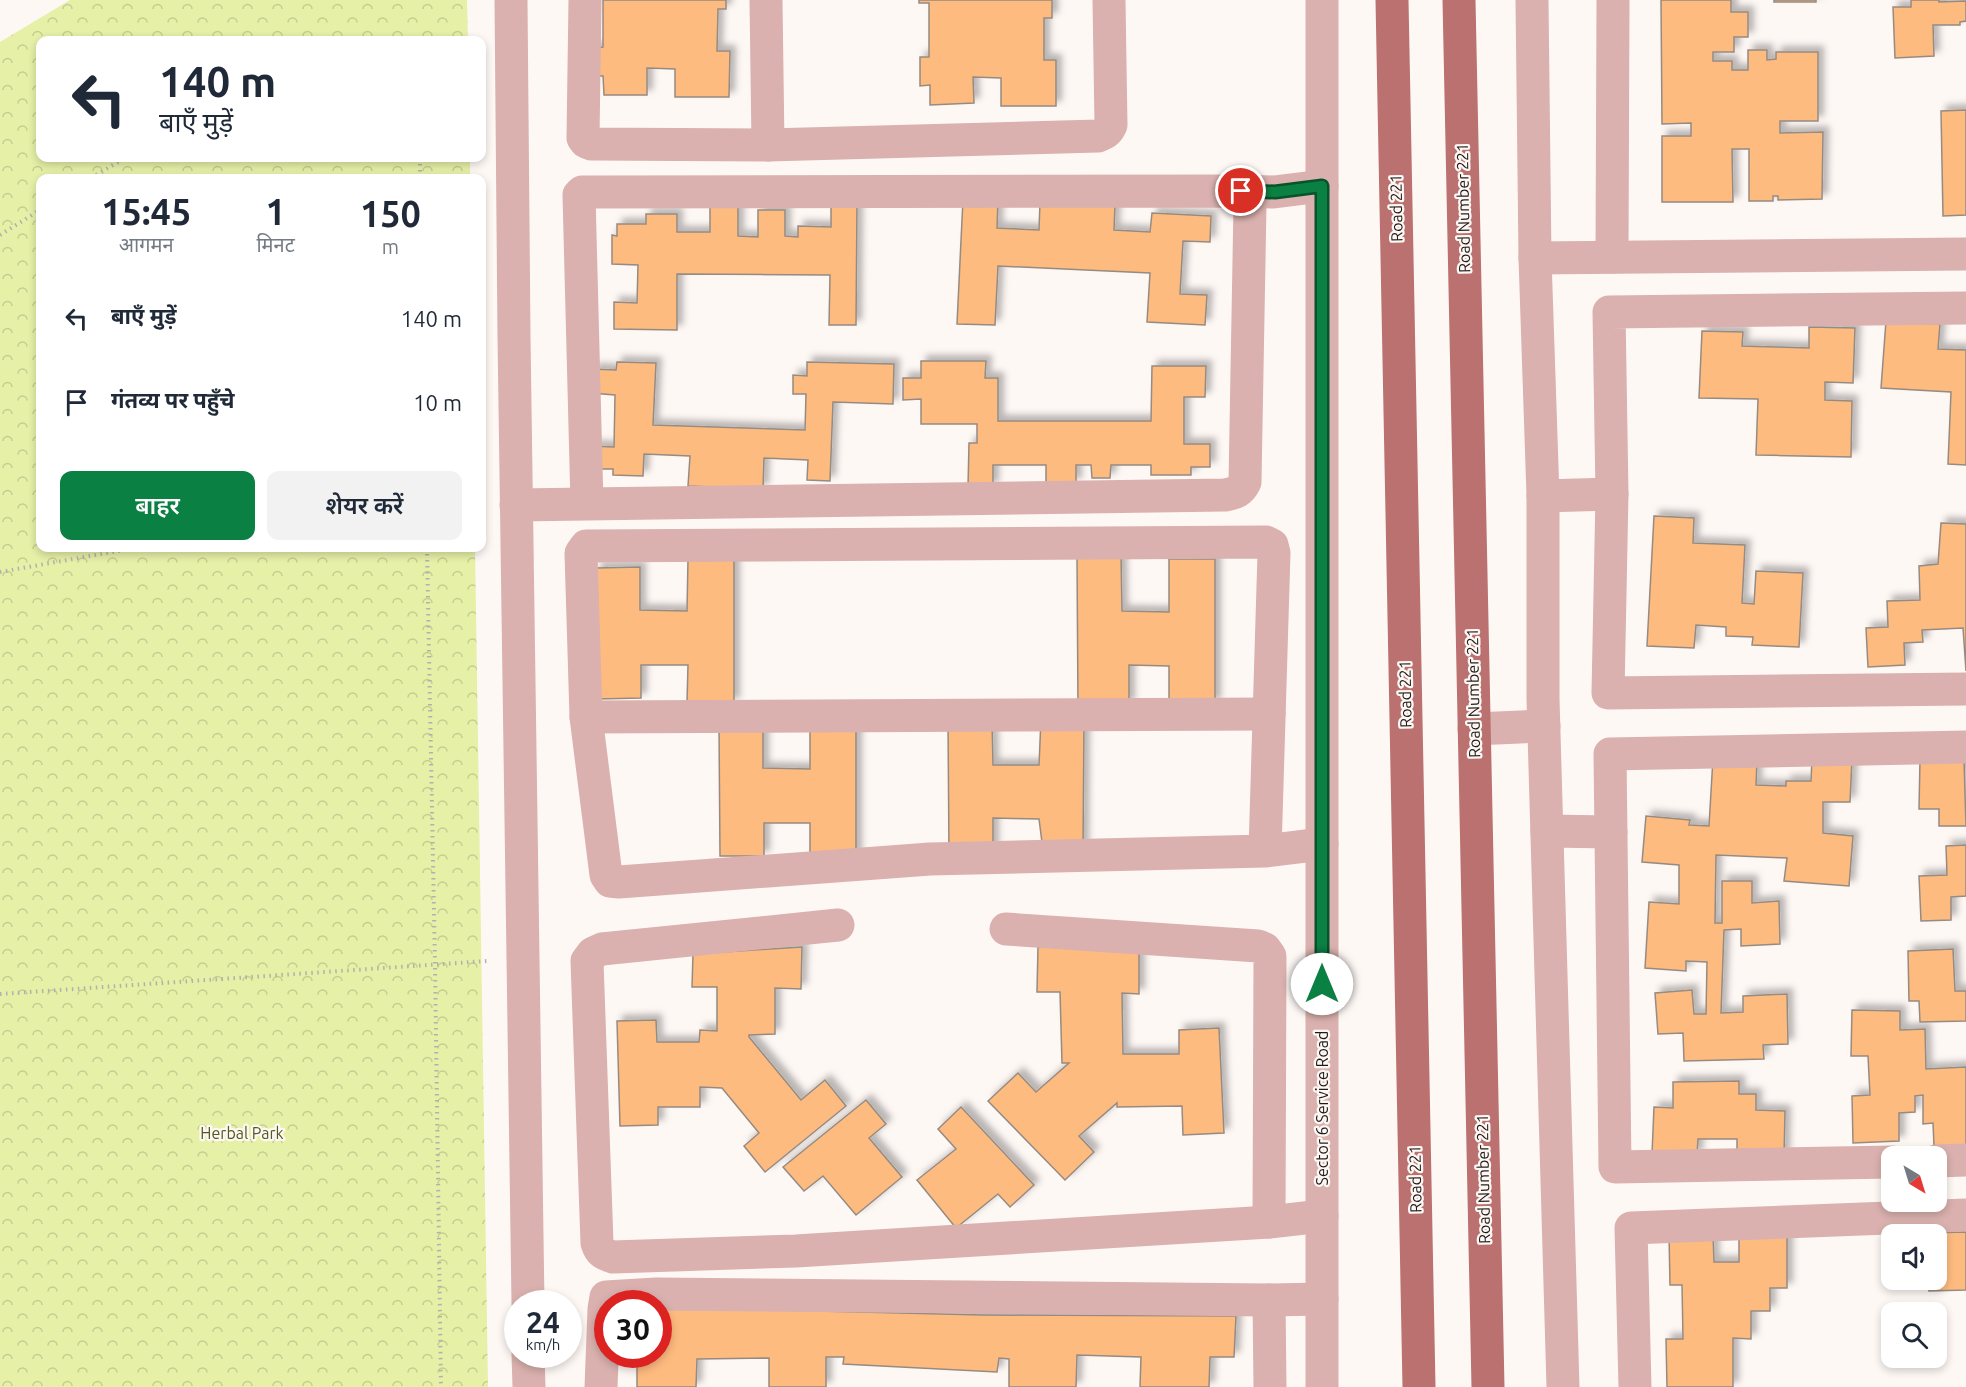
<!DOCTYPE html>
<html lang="hi">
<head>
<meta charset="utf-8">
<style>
	:root { --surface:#fff; --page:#f2f2f3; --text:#1f2937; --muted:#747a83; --accent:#0b8043 }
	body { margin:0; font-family:Ubuntu,"Noto Sans Devanagari",sans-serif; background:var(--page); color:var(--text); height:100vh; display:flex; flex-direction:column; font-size:22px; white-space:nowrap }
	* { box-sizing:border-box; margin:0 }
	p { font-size:20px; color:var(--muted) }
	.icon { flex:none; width:33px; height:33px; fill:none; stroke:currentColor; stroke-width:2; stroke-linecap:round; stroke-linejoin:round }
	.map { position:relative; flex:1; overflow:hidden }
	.details { position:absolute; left:36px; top:174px; width:450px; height:378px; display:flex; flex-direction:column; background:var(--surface); border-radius:12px; box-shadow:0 3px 9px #0003 }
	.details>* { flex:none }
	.hud { position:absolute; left:36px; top:36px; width:450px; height:126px; border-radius:12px; box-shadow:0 3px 9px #0003; background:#fff; color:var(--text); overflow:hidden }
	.needle { width:39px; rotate:142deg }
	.fabs { position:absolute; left:1881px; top:1146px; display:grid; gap:12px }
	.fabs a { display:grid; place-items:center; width:66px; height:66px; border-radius:12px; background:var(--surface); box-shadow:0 3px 9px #0003; font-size:30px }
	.speed { position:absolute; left:504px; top:1290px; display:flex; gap:12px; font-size:30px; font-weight:700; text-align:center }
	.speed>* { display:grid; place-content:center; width:78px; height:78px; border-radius:50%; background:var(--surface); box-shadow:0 3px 9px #0003; line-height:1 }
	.speed small { font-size:15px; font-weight:400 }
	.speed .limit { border:9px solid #d22; background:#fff; color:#111 }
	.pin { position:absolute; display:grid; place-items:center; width:51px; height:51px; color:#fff; margin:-26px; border:3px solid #fff; border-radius:50%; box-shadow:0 2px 6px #0007 }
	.me { position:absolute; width:66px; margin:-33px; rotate:0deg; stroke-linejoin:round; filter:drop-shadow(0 0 4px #0008) }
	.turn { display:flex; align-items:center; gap:21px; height:126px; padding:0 24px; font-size:27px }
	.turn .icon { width:78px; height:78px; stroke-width:2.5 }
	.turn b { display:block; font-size:42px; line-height:51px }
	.eta { display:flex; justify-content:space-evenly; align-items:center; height:102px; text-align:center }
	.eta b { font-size:36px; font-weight:600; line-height:42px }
	.button { display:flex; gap:12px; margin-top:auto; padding:12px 24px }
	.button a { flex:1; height:69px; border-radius:12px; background:var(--accent); color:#fff; font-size:24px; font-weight:600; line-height:69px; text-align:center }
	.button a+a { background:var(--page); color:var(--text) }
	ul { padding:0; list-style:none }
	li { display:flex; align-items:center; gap:18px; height:84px; padding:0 24px }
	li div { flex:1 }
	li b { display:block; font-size:22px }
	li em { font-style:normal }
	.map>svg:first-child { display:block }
	.forest { fill:url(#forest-crowns) }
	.building { fill:#febb7f; stroke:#978b81; stroke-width:1.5; filter:url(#shadow) }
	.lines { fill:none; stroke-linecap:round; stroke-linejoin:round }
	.path { stroke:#b5b0ad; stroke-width:4; stroke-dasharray:1.5 4.5; stroke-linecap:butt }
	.minor { stroke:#dab1ae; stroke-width:33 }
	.major { stroke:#ba716f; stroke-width:33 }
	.route-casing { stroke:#07532c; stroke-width:15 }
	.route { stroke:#0b8043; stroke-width:10 }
	.labels { text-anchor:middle; stroke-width:4.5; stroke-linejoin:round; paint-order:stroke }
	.street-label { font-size:16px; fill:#1f1a17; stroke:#fef8f5 }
	.park-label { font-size:16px; fill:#545a1d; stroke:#fef8f5 }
</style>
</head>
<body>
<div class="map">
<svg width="1966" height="1387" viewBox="0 0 1966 1387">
	<defs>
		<pattern id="forest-crowns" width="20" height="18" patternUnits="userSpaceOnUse" patternTransform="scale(1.5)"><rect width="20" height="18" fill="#e6f0a7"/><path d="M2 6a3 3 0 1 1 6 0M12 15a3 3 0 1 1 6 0" fill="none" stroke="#c5cd8f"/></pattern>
		<filter id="shadow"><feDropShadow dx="5.5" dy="-5.5" stdDeviation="3" flood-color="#0004"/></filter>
	</defs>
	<rect width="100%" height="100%" fill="#fef8f5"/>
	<path class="forest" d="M 70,0 L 467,0 L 468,40 L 40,40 L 40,158 L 470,158 L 470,178 L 40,178 L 40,548 L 475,548 L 488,1387 L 0,1387 L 0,42 Z"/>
	<g class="building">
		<path d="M 603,0 L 726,0 L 726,9 L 718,9 L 717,51 L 730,51 L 729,97 L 675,97 L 675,69 L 647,68 L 647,95 L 604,95 L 603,76 L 594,76 L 593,48 L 603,47 Z"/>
		<path d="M 919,0 L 1052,0 L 1052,18 L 1044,18 L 1044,60 L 1056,60 L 1056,106 L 1001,106 L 1001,78 L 973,77 L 974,103 L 930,105 L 930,85 L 920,86 L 920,57 L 929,57 L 929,3 L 919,3 Z"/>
		<path d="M 1661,0 L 1731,0 L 1731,12 L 1748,12 L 1748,37 L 1734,37 L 1734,52 L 1713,52 L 1713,61 L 1732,61 L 1732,70 L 1748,70 L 1748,50 L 1767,50 L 1767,60 L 1776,59 L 1776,52 L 1818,52 L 1818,121 L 1780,121 L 1780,133 L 1823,132 L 1822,199 L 1778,200 L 1778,196 L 1773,196 L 1773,201 L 1749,201 L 1749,149 L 1732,149 L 1733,202 L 1662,202 L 1662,136 L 1691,136 L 1691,123 L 1662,124 Z"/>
		<rect x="1774" y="0" width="42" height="2"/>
		<path d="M 1911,0 L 1939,0 L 1939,2 L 1966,1 L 1966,21 L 1960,22 L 1960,25 L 1933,25 L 1934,56 L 1895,58 L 1893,7 L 1911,7 Z"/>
		<path d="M 1966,110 L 1966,215 L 1943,216 L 1941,111 Z"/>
		<path d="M 963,199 L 998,200 L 997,228 L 1039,230 L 1040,202 L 1115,205 L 1114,230 L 1150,232 L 1152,213 L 1211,216 L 1210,242 L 1183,241 L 1180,294 L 1207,295 L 1205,325 L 1147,322 L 1150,273 L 998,266 L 995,325 L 957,324 Z"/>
		<path d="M 831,203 L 857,203 L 856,325 L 829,325 L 830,275 L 677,274 L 677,330 L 614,329 L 614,302 L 637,303 L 638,265 L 612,264 L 612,235 L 617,236 L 617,224 L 646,224 L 646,214 L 677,214 L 677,232 L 710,232 L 710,205 L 738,206 L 738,236 L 758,237 L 758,210 L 785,210 L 785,236 L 798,237 L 798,226 L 831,227 Z"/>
		<path d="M 1886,321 L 1940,324 L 1938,349 L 1966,350 L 1966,465 L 1948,464 L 1951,392 L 1881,388 Z"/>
		<path d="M 1809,327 L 1855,328 L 1853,383 L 1825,382 L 1825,400 L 1852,401 L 1851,457 L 1756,455 L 1758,399 L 1699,398 L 1702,331 L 1743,332 L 1742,346 L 1809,348 Z"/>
		<path d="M 921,361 L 986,361 L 985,378 L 998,378 L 998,421 L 1151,421 L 1152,366 L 1206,366 L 1205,397 L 1184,397 L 1184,444 L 1210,444 L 1210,467 L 1191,467 L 1191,475 L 1151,475 L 1151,465 L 1111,465 L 1110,478 L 1092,478 L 1091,465 L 1076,465 L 1076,483 L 1046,484 L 1046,465 L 993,465 L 993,487 L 968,487 L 969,443 L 977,443 L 977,424 L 921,424 L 921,399 L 903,400 L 903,378 L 921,378 Z"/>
		<path d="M 617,362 L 656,363 L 653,425 L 805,430 L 806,394 L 793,394 L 793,375 L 807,376 L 807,362 L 894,364 L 893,404 L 833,402 L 830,481 L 807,480 L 808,460 L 764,458 L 763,489 L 688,486 L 690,456 L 644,454 L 643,476 L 613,475 L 613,469 L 590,469 L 591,446 L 614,447 L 615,395 L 591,393 L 592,369 L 616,370 Z"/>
		<path d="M 1654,516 L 1694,518 L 1693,543 L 1745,545 L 1742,603 L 1754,604 L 1756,571 L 1803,573 L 1799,647 L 1752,645 L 1753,637 L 1726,636 L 1726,627 L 1696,625 L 1694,648 L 1647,646 Z"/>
		<path d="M 1941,523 L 1966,524 L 1966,671 L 1963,628 L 1922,630 L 1923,642 L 1904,643 L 1905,665 L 1868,667 L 1866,628 L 1888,627 L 1887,601 L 1920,600 L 1919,566 L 1938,564 Z"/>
		<path d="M 1121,554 L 1122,611 L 1169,612 L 1169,559 L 1215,559 L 1215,704 L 1169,704 L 1169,666 L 1129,665 L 1129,705 L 1078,707 L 1077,555 Z"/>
		<path d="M 688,559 L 734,559 L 734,703 L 687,703 L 688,665 L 641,665 L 641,698 L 597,699 L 596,568 L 640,567 L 640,610 L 687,611 Z"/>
		<path d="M 856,716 L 856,861 L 810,861 L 810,823 L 764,823 L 764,856 L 720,856 L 719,726 L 763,725 L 763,768 L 810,769 L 810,717 Z"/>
		<path d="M 1041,719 L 1084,722 L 1083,850 L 1043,850 L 1039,819 L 993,818 L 993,852 L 949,853 L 948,722 L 992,721 L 993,765 L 1039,765 Z"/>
		<path d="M 1713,758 L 1757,760 L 1756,785 L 1786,786 L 1786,781 L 1811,781 L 1812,758 L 1852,759 L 1850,802 L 1823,802 L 1823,833 L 1853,836 L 1849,886 L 1784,881 L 1787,858 L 1716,855 L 1715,923 L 1722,923 L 1722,881 L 1752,881 L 1752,903 L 1779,901 L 1780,944 L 1741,946 L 1741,929 L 1724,930 L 1721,1013 L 1743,1012 L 1743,996 L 1787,994 L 1788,1044 L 1763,1045 L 1764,1059 L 1684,1061 L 1683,1033 L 1658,1034 L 1655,993 L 1692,990 L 1694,1014 L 1706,1014 L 1707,962 L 1686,961 L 1686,971 L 1645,968 L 1649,902 L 1679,904 L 1679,865 L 1642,862 L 1646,816 L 1690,820 L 1689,825 L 1709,826 Z"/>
		<path d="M 1920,760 L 1964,760 L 1966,826 L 1939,826 L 1939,809 L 1919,809 Z"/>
		<path d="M 1966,845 L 1966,896 L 1951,897 L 1951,920 L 1921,921 L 1919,876 L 1947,875 L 1946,846 Z"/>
		<path d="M 802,947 L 801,989 L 775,988 L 775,1034 L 749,1035 L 749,1037 L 801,1100 L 825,1080 L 846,1106 L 765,1172 L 744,1146 L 759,1133 L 722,1088 L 700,1087 L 700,1107 L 658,1107 L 658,1125 L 620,1126 L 617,1021 L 656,1020 L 657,1042 L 699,1042 L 700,1030 L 717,1031 L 717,987 L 692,987 L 693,954 Z"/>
		<path d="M 1038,947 L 1139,949 L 1139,994 L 1122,993 L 1123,1054 L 1179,1054 L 1179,1030 L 1219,1028 L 1224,1133 L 1183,1135 L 1182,1106 L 1117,1107 L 1117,1103 L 1079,1136 L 1094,1152 L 1065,1180 L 988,1101 L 1018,1073 L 1036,1092 L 1069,1063 L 1062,1063 L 1060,992 L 1037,992 Z"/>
		<path d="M 1953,949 L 1955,991 L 1966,991 L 1966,1021 L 1920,1022 L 1919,1001 L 1909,1001 L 1908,951 Z"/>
		<path d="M 1852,1010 L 1900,1011 L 1900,1030 L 1925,1029 L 1926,1069 L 1966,1067 L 1966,1145 L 1934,1146 L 1933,1123 L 1923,1124 L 1923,1095 L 1915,1096 L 1915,1112 L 1899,1113 L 1899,1141 L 1853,1143 L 1852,1096 L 1870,1095 L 1868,1056 L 1851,1056 Z"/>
		<path d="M 1739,1081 L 1739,1094 L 1756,1094 L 1756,1110 L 1785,1111 L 1784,1157 L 1737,1156 L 1737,1139 L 1698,1139 L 1697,1156 L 1652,1154 L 1654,1107 L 1673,1108 L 1673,1082 Z"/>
		<path d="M 866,1100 L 886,1124 L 869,1138 L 902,1177 L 856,1215 L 823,1176 L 804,1191 L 783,1167 Z"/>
		<path d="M 961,1107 L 1034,1185 L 1010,1207 L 998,1194 L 956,1228 L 917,1180 L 956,1149 L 938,1129 Z"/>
		<path d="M 1966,1232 L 1966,1290 L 1929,1291 L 1929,1280 L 1936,1280 L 1936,1234 L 1928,1233 Z"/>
		<path d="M 1669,1234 L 1713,1234 L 1714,1262 L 1739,1262 L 1739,1237 L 1787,1237 L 1787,1288 L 1770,1288 L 1770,1311 L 1751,1311 L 1751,1339 L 1733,1338 L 1733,1387 L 1667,1387 L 1666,1339 L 1683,1339 L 1682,1285 L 1670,1285 Z"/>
		<path d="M 658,1307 L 982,1315 L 1236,1316 L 1234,1357 L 1210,1357 L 1209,1387 L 1140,1387 L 1141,1357 L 1077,1355 L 1076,1387 L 1009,1387 L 1009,1359 L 999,1358 L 997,1372 L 843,1364 L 844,1357 L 826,1357 L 826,1387 L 769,1387 L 769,1358 L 697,1359 L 696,1387 L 637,1387 L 637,1361 L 616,1361 L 616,1354 L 658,1354 Z"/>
	</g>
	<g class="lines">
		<g class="path">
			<path d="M 420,158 L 420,178"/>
			<path d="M 91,178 L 125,158"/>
			<path d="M 0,235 L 40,210"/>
			<path d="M 427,548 L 435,964 L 441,1387"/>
			<path d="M 0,572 L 135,548"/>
			<path d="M 0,994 L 487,961"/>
		</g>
		<g class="minor">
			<path d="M 511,0 L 514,336 L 528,1304"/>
			<path d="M 585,0 L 583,138 L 586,142 L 591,144 L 768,145 L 1098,136 C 1105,133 1108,132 1111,125 L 1109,0"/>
			<path d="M 766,0 L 768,145"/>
			<path d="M 1532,0 L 1535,258 L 1543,496 L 1543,699 L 1563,1387"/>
			<path d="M 1241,191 L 1274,192 L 1322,186"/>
			<path d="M 1612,257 L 1613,0"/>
			<path d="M 1535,258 L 1966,254"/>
			<path d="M 1966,308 L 1609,312 L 1612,494 L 1608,693 L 1966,689"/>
			<path d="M 1543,496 L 1612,494"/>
			<path d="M 516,505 L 1225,495 C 1235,493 1240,492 1245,482 L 1250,205 L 1241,191 L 582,192 L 579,195 L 587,504"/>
			<path d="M 586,717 L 1269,714"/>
			<path d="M 1474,729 L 1544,726"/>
			<path d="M 1547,831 L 1611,832"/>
			<path d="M 1265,851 L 1274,553 L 1272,545 L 1266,542 L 586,546 L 581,553 L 586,717 L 606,875 L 610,881 L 619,882 L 930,859 L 1265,851 L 1322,844"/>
			<path d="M 838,925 L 602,949 L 593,953 L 587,961 L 597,1243 C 600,1253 604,1254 613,1257 L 796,1251 L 1269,1222 L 1322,1216"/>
			<path d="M 1006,929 L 1258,946 L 1265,949 L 1270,956 L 1269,1222"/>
			<path d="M 1936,1161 L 1966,1160"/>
			<path d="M 1892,1162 L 1615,1167 L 1610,754 L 1966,747"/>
			<path d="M 1269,1300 L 1270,1387"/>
			<path d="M 528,1354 L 529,1387"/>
			<path d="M 601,1387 L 604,1309 L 606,1297 L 656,1294 L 1269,1300 L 1322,1299"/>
			<path d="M 1322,1387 L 1322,0"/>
			<path d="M 1635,1387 L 1631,1228 L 1966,1215"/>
		</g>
		<g class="major">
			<path d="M 1392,0 L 1419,1387"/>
			<path d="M 1459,0 L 1488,1387"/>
		</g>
	</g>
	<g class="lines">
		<g class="route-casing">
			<path id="route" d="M 1241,191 L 1275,192 L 1322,186 L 1322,984"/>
		</g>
		<use href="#route" class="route"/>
	</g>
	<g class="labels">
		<g class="street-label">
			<text transform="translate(1396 208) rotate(-91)" y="6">Road 221</text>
			<text transform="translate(1463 208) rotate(-91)" y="6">Road Number 221</text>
			<text transform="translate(1473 693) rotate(-91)" y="6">Road Number 221</text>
			<text transform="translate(1405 694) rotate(-91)" y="6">Road 221</text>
			<text transform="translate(1322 1108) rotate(-90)" y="6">Sector 6 Service Road</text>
			<text transform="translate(1415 1179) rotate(-91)" y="6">Road 221</text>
			<text transform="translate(1483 1179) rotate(-91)" y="6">Road Number 221</text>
		</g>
		<g class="park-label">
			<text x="242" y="1139">Herbal Park</text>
		</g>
	</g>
</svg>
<div class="fabs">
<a><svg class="needle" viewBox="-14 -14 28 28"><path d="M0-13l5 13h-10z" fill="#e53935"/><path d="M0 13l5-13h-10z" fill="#747a83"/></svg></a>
<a><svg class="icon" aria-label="sound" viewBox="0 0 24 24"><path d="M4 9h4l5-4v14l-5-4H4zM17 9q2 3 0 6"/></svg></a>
<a><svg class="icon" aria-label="search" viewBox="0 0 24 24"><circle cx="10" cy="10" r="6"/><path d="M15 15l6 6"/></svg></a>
</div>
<div class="speed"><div>24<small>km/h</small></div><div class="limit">30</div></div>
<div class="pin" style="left:1241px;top:191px;background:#d93025"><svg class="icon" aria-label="arrive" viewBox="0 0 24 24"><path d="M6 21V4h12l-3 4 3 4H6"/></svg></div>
<svg class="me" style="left:1322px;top:984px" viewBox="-20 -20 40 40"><circle r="19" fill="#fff"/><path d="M0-13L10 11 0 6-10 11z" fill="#0b8043"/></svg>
<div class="hud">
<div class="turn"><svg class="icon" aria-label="left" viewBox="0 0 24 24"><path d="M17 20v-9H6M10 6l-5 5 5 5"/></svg><div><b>140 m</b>बाएँ मुड़ें</div></div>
</div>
<section class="details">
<div class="eta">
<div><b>15:45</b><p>आगमन</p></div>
<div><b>1</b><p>मिनट</p></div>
<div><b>150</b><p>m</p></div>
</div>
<ul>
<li><svg class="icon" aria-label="left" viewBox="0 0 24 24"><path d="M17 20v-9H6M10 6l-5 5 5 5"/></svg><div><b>बाएँ मुड़ें</b></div><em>140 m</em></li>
<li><svg class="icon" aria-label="arrive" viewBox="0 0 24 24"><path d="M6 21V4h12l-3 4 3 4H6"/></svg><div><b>गंतव्य पर पहुँचे</b></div><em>10 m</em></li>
</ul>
<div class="button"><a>बाहर</a><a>शेयर करें</a></div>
</section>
</div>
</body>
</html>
